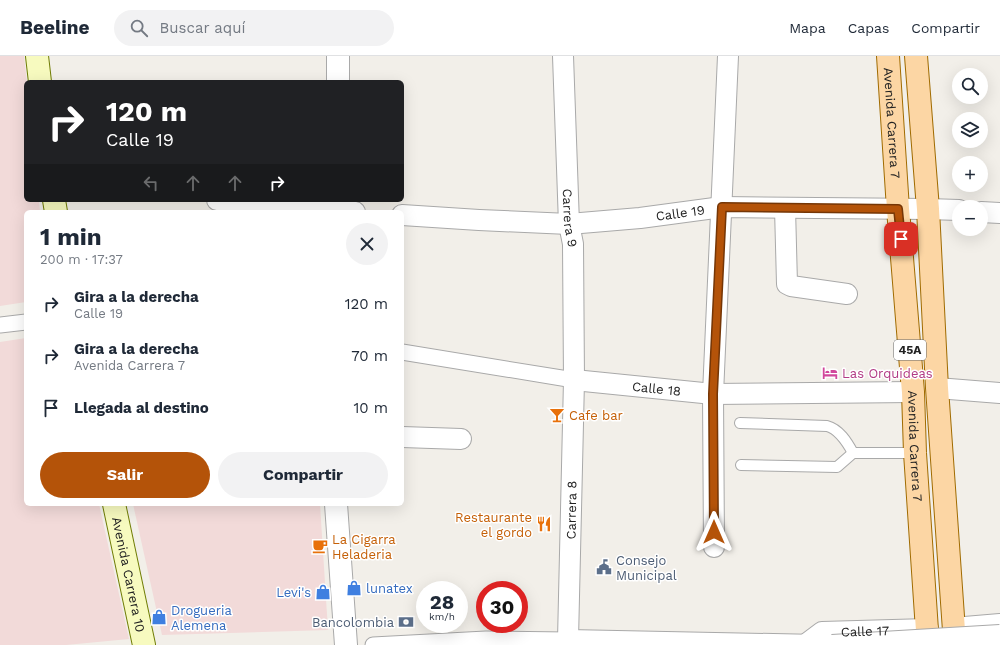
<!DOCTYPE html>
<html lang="es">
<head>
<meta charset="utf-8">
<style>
	:root { --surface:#fff; --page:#f2f2f3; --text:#1f2937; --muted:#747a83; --line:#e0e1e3; --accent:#b45309 }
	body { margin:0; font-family:"Work Sans",sans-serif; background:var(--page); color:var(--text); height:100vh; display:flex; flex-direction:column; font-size:15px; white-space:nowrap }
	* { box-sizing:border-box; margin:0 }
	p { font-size:13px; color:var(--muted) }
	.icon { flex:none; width:22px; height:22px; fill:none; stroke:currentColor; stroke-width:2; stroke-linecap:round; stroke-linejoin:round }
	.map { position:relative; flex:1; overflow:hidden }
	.details { position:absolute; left:24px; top:154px; width:380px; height:296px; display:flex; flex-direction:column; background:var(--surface); border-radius:6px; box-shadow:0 4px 16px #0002 }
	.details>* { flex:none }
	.top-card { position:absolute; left:24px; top:24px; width:380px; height:122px; border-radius:6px; box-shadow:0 4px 16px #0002; background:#202124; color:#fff; overflow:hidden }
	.buttons { position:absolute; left:952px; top:12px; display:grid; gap:8px }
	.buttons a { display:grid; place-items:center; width:36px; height:36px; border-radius:50%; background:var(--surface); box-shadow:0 4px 16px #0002; font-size:20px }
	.speed { position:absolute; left:416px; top:525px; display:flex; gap:8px; font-size:20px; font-weight:700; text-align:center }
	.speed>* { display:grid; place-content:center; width:52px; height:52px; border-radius:50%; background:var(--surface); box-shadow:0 4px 16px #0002; line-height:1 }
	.speed small { font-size:10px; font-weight:400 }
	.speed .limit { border:6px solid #d22; background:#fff; color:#111 }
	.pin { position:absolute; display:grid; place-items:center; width:34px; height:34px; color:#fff; margin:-17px; border-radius:8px; box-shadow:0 2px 6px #0006 }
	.me { position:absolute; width:44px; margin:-22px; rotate:0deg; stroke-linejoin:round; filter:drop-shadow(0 0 3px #0008) }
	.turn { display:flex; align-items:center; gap:14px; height:84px; padding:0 16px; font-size:18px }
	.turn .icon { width:52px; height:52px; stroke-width:2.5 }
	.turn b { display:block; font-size:28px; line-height:34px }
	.lanes { display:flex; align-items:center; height:38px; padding:0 16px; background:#0003; justify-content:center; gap:20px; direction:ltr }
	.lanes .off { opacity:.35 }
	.round { display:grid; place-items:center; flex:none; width:42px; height:42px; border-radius:21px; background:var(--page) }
	.summary { display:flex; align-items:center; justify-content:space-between; height:68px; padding:0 16px }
	h1 { font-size:24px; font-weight:700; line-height:30px }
	.button { display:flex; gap:8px; margin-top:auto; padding:8px 16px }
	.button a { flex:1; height:46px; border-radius:24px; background:var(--accent); color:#fff; font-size:16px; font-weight:700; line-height:46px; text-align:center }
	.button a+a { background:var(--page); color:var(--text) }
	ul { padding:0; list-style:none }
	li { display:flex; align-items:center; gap:12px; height:52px; padding:0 16px }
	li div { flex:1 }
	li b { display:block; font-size:15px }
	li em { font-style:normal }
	header { display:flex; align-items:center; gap:24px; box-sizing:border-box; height:56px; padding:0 20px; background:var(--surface); border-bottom:1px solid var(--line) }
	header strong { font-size:19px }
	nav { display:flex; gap:22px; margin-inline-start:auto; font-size:14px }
	.search { width:280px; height:36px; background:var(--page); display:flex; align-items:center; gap:10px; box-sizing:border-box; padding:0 14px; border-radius:22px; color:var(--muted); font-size:15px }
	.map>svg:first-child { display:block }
	.commercial { fill:#f2dad9 }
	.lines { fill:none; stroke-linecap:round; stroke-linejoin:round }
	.service-casing { stroke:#a9a9a9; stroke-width:12 }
	.pedestrian-casing { stroke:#a9a9a9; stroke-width:17 }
	.minor-casing { stroke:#a9a9a9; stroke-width:22 }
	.tertiary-casing { stroke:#a9a9a9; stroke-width:24 }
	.secondary-casing { stroke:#707d05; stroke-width:24 }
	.primary-casing { stroke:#a06b00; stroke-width:24 }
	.service { stroke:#fff; stroke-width:10 }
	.pedestrian { stroke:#fff; stroke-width:15 }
	.minor { stroke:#fff; stroke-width:20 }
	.tertiary { stroke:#fff; stroke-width:22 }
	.secondary { stroke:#f7fabf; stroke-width:22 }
	.primary { stroke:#fcd6a4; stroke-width:22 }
	.minor-bridge-casing { stroke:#a9a9a9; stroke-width:22; stroke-linecap:butt }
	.minor-bridge { stroke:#fff; stroke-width:20 }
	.route-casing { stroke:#753606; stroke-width:10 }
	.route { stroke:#b45309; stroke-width:7 }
	.labels { text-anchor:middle; stroke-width:3; stroke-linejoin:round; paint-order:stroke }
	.shield { fill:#fff; stroke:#646464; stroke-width:1 }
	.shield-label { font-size:12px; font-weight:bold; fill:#222 }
	.street-label { font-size:13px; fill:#222; stroke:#fff }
	.hotel-label { font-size:13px; fill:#b23c85; stroke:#fff; text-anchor:start }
	.food-label { font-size:13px; fill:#c56008; stroke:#fff; text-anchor:start }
	.service-label { font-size:13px; fill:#4e5e75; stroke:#fff; text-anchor:start }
	.shop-label { font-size:13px; fill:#366cbe; stroke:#fff; text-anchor:start }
</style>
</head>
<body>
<header>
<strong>Beeline</strong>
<div class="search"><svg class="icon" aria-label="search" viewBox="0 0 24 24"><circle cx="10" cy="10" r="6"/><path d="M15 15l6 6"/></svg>Buscar aquí</div>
<nav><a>Mapa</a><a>Capas</a><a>Compartir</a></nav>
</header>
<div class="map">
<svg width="1000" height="589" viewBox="0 0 1000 589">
	<rect width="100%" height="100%" fill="#f2efe9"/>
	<g class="commercial">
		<path d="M 0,0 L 24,0 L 27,26 L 26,144 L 39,144 L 40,156 L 26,156 L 26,246 L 0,250 Z"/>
		<path d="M 26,282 L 26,448 L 99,448 L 129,583 L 66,589 L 0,589 L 0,286 Z"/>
		<path d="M 133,448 L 320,448 L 328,574 L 162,579 Z"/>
	</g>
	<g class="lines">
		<g class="service-casing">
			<g id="service">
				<path d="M 740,367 L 827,370 C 839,373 847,386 853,397"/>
				<path d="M 741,409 L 837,411 L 853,397 L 915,397"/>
			</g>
		</g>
		<g class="pedestrian-casing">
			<g id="pedestrian">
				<path d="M 0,269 L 26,266"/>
				<path d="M 402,296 L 574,324"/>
				<path d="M 373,589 L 486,583 L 568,584"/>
			</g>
		</g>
		<g class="minor-casing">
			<g id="minor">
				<path id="s1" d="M 563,0 L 569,168 L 573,188 L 574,324 L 568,584 L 819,589"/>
				<path d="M 217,144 L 257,146 L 355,156"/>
				<path d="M 785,152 L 787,228 L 791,230 L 847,238"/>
				<path d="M 981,156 L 1000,157"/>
				<path id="s2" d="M 402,159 L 479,164 L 569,168 L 640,162 L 722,151 L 928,153 L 959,154"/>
				<path id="s3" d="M 574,324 L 713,338 L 913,336"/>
				<path d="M 937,332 L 1000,337"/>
				<path d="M 402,381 L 461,383"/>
				<path d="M 714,491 L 713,338 L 728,0"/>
				<path d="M 953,572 L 1000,568"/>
				<path id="s4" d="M 806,588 L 822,576 L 928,573"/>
			</g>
		</g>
		<g class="tertiary-casing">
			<g id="tertiary">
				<path d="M 338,0 L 338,26"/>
				<path d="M 336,156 L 337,144"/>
				<path d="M 336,448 L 346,589"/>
			</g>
		</g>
		<g class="secondary-casing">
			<g id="secondary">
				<path d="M 37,0 L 40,26"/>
				<path d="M 54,144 L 56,156"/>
				<path id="s5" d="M 114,448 L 144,589"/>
			</g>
		</g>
		<g class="primary-casing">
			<g id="primary">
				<path id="s6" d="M 888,0 L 898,153 L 913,336 L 915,397 L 928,589"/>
				<path d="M 916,0 L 928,153 L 937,332 L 955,589"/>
			</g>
		</g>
		<use href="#service" class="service"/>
		<use href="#pedestrian" class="pedestrian"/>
		<use href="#minor" class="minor"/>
		<use href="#tertiary" class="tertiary"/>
		<use href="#secondary" class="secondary"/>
		<use href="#primary" class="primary"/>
		<g class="minor-bridge-casing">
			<path id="minor-bridge" d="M 832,589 L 1000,579"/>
		</g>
		<use href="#minor-bridge" class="minor-bridge"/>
	</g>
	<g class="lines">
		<g class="route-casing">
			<path id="route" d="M 714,476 L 713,338 L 722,151 L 898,153 L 901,183"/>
		</g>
		<use href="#route" class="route"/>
	</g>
	<defs>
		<g id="hotel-bare" transform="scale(1.2)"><path d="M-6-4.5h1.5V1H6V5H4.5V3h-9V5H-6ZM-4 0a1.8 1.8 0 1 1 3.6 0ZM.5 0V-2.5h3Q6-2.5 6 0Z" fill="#d1479c" stroke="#fff" stroke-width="2.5" paint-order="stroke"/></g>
		<g id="bar-bare" transform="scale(1.2)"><path d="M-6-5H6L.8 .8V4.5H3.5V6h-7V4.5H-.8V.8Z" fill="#e8710a" stroke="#fff" stroke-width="2.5" paint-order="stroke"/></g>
		<g id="restaurant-bare" transform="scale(1.2)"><path d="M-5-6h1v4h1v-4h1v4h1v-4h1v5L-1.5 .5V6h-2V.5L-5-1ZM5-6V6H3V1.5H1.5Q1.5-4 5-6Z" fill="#e8710a" stroke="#fff" stroke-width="2.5" paint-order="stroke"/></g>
		<g id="cafe-bare" transform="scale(1.2)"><path d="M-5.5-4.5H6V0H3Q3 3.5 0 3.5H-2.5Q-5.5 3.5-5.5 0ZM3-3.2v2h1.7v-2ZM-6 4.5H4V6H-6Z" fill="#e8710a" stroke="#fff" stroke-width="2.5" paint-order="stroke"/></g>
		<g id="civic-bare" transform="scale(1.2)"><path d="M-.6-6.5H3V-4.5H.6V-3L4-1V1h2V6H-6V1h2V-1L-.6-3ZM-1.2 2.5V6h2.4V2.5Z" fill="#5c6f8a" stroke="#fff" stroke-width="2.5" paint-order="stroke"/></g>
		<g id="shop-bare" transform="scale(1.2)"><path d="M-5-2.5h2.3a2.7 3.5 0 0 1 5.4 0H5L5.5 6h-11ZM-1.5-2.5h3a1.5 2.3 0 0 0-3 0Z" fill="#3f7fe0" stroke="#fff" stroke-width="2.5" paint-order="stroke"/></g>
		<g id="bank-bare" transform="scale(1.2)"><path d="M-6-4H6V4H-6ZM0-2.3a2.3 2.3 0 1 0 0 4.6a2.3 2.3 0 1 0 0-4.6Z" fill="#5c6f8a" stroke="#fff" stroke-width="2.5" paint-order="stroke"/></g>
	</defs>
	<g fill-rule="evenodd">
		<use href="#hotel-bare" x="830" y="317"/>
		<use href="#bar-bare" x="557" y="359"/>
		<use href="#restaurant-bare" x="544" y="468"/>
		<use href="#cafe-bare" x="320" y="490"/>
		<use href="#civic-bare" x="604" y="511"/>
		<use href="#shop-bare" x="354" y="532"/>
		<use href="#shop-bare" x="323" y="536"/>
		<use href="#shop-bare" x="159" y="561"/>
		<use href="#bank-bare" x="406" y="566"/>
	</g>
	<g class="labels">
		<rect class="shield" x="894" y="284" width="32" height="20" rx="3"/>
		<g class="shield-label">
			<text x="910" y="298">45A</text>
		</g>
		<g class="street-label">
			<text dy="5" stroke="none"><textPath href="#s6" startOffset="67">Avenida Carrera 7</textPath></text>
			<text dy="5" stroke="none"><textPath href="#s2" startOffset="279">Calle 19</textPath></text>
			<text dy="5" stroke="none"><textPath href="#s1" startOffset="162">Carrera 9</textPath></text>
			<text dy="5" stroke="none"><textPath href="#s3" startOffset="83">Calle 18</textPath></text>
			<text dy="5" stroke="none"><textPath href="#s6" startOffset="391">Avenida Carrera 7</textPath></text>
			<text transform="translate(571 454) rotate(-89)" y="5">Carrera 8</text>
			<text dy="5" stroke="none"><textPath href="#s5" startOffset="72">Avenida Carrera 10</textPath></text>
			<text dy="5" stroke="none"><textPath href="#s4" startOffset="63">Calle 17</textPath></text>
		</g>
		<g class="hotel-label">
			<text x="842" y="322">Las Orquideas</text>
		</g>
		<g class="food-label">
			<text x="569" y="364">Cafe bar</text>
			<text x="532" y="466" text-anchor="end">Restaurante<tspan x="532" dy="15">el gordo</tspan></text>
			<text x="332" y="488">La Cigarra<tspan x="332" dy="15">Heladeria</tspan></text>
		</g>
		<g class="service-label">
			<text x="616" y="509">Consejo<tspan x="616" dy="15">Municipal</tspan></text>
			<text x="394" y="571" text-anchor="end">Bancolombia</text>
		</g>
		<g class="shop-label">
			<text x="366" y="537">lunatex</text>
			<text x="311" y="541" text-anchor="end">Levi's</text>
			<text x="171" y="559">Drogueria<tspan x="171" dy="15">Alemena</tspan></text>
		</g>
	</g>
</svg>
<div class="buttons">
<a><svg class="icon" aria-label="search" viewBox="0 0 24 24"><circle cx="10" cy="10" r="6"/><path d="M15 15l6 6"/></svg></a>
<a><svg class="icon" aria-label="layers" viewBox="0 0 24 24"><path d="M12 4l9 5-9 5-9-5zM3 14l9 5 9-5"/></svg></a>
<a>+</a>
<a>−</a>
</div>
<div class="speed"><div>28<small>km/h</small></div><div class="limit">30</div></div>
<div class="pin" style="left:901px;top:183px;background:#d93025"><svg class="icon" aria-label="arrive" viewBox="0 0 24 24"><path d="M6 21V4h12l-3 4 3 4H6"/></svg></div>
<svg class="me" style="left:714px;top:476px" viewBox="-20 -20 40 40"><path d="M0-17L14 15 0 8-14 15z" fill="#b45309" stroke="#fff" stroke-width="4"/></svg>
<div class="top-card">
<div class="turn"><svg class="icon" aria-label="right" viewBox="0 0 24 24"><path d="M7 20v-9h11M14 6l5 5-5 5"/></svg><div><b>120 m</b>Calle 19</div></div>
<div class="lanes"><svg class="icon off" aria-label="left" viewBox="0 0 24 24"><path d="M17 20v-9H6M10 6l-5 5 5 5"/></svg><svg class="icon off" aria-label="ahead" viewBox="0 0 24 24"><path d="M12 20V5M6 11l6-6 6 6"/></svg><svg class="icon off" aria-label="ahead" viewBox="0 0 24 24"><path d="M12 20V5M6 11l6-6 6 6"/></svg><svg class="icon" aria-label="right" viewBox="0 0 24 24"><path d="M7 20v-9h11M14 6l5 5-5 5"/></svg></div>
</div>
<section class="details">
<div class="summary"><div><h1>1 min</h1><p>200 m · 17:37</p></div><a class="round"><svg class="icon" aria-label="close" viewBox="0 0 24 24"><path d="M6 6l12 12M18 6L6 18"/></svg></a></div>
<ul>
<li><svg class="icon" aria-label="right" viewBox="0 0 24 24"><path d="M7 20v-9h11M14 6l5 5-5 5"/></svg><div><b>Gira a la derecha</b><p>Calle 19</p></div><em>120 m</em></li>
<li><svg class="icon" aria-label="right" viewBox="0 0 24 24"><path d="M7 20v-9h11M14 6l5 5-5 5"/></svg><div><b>Gira a la derecha</b><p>Avenida Carrera 7</p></div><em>70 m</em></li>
<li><svg class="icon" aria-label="arrive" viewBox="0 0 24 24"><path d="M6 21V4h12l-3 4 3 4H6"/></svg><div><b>Llegada al destino</b></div><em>10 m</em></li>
</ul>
<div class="button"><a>Salir</a><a>Compartir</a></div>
</section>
</div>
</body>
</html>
